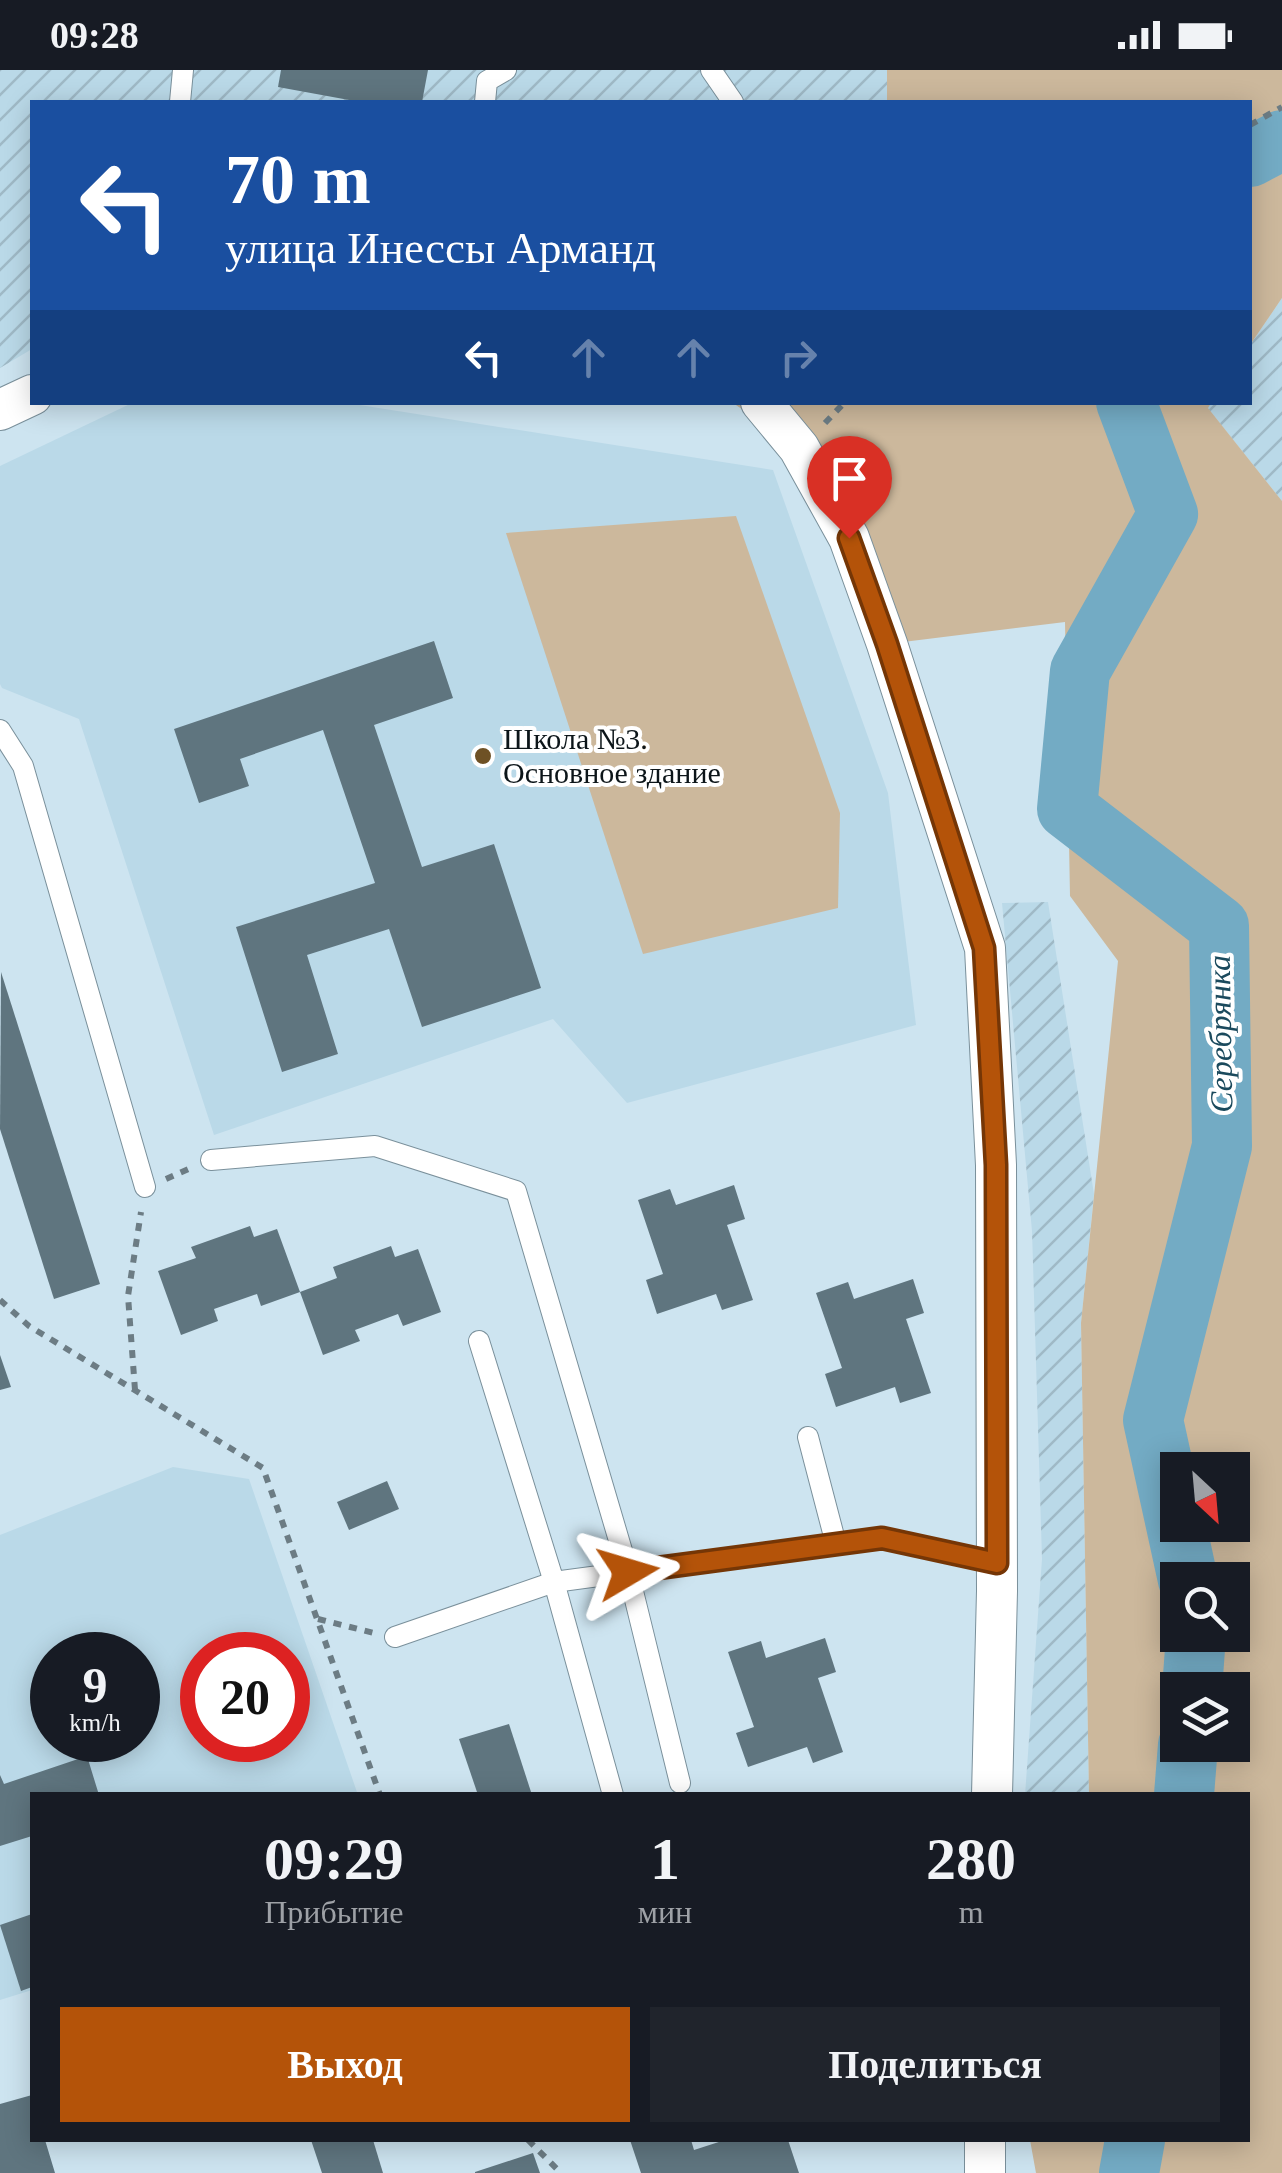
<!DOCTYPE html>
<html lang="ru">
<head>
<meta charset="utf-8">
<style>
	:root { --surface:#171b24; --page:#20242c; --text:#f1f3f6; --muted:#9ea1a6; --accent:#b45309 }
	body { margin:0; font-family:Georgia,serif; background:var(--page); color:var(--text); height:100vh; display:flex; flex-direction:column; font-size:38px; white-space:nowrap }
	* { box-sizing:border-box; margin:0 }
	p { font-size:32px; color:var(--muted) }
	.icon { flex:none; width:55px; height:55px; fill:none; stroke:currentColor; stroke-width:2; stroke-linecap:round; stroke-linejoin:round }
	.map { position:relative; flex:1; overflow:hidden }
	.sheet { position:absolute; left:30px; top:1722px; width:1220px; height:350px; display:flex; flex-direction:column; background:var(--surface); border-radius:0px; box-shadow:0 5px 25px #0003 }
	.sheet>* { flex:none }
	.guide { position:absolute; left:30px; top:30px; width:1222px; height:305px; border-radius:0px; box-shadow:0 5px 25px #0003; background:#1a4fa0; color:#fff; overflow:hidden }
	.needle { width:65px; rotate:154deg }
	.fabs { position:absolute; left:1160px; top:1382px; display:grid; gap:20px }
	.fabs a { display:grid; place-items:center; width:90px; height:90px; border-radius:0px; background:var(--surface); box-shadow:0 5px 25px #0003; font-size:50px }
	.speed { position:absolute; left:30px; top:1562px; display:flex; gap:20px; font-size:50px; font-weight:700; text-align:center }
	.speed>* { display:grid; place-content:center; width:130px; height:130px; border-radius:50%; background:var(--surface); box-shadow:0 5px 25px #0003; line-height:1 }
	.speed small { font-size:25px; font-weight:400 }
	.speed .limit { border:15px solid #d22; background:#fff; color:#111 }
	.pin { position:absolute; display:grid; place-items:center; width:85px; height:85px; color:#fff; margin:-102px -42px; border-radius:50% 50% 50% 0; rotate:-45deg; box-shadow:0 0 10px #0007 }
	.pin .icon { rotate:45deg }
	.me { position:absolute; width:110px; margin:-55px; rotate:83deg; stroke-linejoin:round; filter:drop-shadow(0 0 8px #0008) }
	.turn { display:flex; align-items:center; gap:35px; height:210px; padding:0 30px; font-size:45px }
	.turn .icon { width:130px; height:130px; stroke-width:2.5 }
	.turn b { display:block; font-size:70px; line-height:85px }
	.lanes { display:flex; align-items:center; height:95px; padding:0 30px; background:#0003; justify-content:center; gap:50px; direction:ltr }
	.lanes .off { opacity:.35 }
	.eta { display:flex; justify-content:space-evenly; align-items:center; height:170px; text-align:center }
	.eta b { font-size:60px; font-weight:700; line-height:70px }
	.primary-button { display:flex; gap:20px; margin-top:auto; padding:20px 30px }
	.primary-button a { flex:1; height:115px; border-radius:0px; background:var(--accent); color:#fff; font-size:40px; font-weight:700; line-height:115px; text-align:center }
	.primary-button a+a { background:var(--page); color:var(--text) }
	.status { display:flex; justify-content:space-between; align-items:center; height:70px; padding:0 50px; background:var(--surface); direction:ltr }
	.status svg { height:28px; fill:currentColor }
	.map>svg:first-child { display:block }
	.built { fill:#bad9e8; fill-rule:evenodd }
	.industrial { fill:url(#industrial-furrows) }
	.grass { fill:#ccb89c; fill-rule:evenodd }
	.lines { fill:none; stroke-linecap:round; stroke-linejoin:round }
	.river { stroke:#73abc4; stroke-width:60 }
	.building { fill:#5f757f }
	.service-casing { stroke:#7a909b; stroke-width:22 }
	.minor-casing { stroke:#7a909b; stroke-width:42 }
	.path { stroke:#6c7c84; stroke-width:6; stroke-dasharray:8 8; stroke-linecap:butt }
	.service { stroke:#fff; stroke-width:20 }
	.minor { stroke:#fff; stroke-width:40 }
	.route-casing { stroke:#753606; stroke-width:25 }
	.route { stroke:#b45309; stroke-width:18 }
	.poi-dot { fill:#6e5125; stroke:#fff; stroke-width:4 }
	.labels { text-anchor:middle; stroke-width:8; stroke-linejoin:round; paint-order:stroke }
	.poi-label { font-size:30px; fill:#0c1519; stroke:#fff; text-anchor:start }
	.water-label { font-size:32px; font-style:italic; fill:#1b4a5d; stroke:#fff }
</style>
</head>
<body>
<div class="status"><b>09:28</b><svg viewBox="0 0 49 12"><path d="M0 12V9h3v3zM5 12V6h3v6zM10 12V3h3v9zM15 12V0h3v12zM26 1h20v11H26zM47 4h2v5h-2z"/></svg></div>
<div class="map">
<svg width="1282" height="2103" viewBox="0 0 1282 2103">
	<defs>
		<pattern id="industrial-furrows" width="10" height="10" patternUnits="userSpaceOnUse" patternTransform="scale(2.5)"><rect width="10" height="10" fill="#bad9e8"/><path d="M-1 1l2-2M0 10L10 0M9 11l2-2" fill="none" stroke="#9fb9c6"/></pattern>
	</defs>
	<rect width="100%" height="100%" fill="#cde4f0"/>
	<g class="built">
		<path d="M 132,333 L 347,333 L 773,400 L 888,723 L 916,955 L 627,1033 L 553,949 L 214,1065 L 79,649 L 2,618 L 0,614 L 0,396 Z"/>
		<path d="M 173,1397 L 249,1409 L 358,1725 L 32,1725 L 32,1920 L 0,1930 L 0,1465 ZM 52,1585 L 138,1585 L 138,1670 L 52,1670 ZM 202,1585 L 288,1585 L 288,1670 L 202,1670 Z"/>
	</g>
	<g class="industrial">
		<path d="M 0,0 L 887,0 L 887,32 L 32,32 L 32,279 L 0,298 Z"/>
		<path d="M 1282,228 L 1282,431 L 1207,337 L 1211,333 L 1250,332 L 1250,275 Z"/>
		<path d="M 1048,832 L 1094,1124 L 1081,1253 L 1089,1725 L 1025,1725 L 1042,1489 L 1032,1161 L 1002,833 Z"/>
	</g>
	<g class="grass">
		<path d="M 887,0 L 1282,0 L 1282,228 L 1250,275 L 1250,32 L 887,32 Z"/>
		<path d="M 733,333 L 1211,333 L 1208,338 L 1282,431 L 1282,2103 L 1036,2103 L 1030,2070 L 1248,2070 L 1248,1725 L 1089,1725 L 1081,1253 L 1118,891 L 1070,826 L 1065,552 L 887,574 L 799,378 ZM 1178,1400 L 1232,1400 L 1232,1455 L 1178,1455 ZM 1178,1510 L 1232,1510 L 1232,1565 L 1178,1565 ZM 1178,1620 L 1232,1620 L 1232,1675 L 1178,1675 Z"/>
		<path d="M 736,446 L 840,743 L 838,838 L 643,884 L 506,463 Z"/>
	</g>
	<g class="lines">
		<g class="river">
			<path d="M 1250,87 L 1282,70"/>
			<path d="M 1126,332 L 1168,444 L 1080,601 L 1067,739 L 1219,856 L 1222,1076 L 1153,1350 L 1188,1510"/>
			<path d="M 1192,1620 L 1196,1565"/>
			<path d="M 1184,1725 L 1188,1675"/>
			<path d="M 1129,2103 L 1135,2070"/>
		</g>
	</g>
	<g class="building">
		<path d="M 281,0 L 428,0 L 422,32 L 360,32 L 278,17 Z"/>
		<path d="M 434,571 L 453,628 L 374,655 L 422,797 L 494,774 L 541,918 L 422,957 L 389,859 L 307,885 L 338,984 L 282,1002 L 236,857 L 375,813 L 323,660 L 240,689 L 249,716 L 199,733 L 174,659 Z"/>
		<path d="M 1,902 L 100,1214 L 54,1229 L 0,1059 Z"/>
		<path d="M 734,1115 L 745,1149 L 727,1155 L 753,1230 L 722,1240 L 716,1224 L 657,1244 L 646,1210 L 663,1204 L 638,1130 L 670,1119 L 676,1135 Z"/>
		<path d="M 250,1156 L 254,1167 L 277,1159 L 300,1222 L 261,1236 L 257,1224 L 214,1239 L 218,1251 L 181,1265 L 158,1201 L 196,1188 L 191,1177 Z"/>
		<path d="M 391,1176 L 395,1187 L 418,1179 L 441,1242 L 403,1256 L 398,1244 L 355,1260 L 360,1271 L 323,1285 L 300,1222 L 337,1208 L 333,1197 Z"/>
		<path d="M 913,1209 L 924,1243 L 906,1249 L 931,1323 L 900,1333 L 895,1317 L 836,1337 L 825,1304 L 842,1298 L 816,1223 L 848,1212 L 854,1229 Z"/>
		<path d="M 0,1285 L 11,1317 L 0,1320 Z"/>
		<path d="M 387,1411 L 399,1439 L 349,1460 L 337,1432 Z"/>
		<path d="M 825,1568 L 836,1602 L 818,1608 L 843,1682 L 813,1693 L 807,1677 L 748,1697 L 736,1663 L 754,1657 L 728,1582 L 761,1571 L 766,1588 Z"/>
		<path d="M 509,1654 L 532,1725 L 478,1725 L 459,1669 Z"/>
		<path d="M 87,1686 L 99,1725 L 32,1725 L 32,1766 L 0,1776 L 0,1705 L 4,1714 Z"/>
		<path d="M 32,1844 L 32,1917 L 21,1921 L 0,1855 Z"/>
		<path d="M 32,2025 L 32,2070 L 45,2070 L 55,2103 L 0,2103 L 0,2034 Z"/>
		<path d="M 311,2070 L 373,2070 L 383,2103 L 322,2103 Z"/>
		<path d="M 630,2070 L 691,2070 L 694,2080 L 725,2070 L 788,2070 L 799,2103 L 641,2103 Z"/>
		<path d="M 533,2083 L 540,2103 L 475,2103 L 475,2102 Z"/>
	</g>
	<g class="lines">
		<g class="service-casing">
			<g id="service">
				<path d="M 711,0 L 733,32"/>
				<path d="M 180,32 L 183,0"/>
				<path d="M 485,32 L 487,11 L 506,0"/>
				<path d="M 0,660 L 23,696 L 145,1117"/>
				<path d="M 211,1090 L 375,1076 L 516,1121 L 628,1501 L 680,1713"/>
				<path d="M 479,1271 L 554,1512 L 882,1468 L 997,1493"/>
				<path d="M 808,1367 L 836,1474"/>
				<path d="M 395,1567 L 554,1512 L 613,1725"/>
			</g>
		</g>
		<g class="minor-casing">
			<g id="minor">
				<path d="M 761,332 L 799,378 L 849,468 L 887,574 L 985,878 L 996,1095 L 997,1521 L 992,1725"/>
				<path d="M 0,340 L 32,325"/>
				<path d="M 985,2103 L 985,2070"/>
			</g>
		</g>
		<g class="path">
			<path d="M 1250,55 L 1282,37"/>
			<path d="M 825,353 L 845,332"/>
			<path d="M 166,1109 L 191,1098"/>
			<path d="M 0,1230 L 29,1256 L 263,1398 L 380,1725"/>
			<path d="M 135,1320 L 128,1226 L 141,1142"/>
			<path d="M 318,1549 L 374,1563"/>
			<path d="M 528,2070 L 561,2103"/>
		</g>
		<use href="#service" class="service"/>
		<use href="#minor" class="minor"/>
	</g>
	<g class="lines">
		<g class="route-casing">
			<path id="route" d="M 628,1502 L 882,1468 L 997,1493 L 996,1095 L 984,878 L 887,574 L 849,468"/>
		</g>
		<use href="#route" class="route"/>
	</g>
	<circle class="poi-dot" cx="483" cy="686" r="10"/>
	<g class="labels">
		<g class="poi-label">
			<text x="503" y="679">Школа №3.<tspan x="503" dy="34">Основное здание</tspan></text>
		</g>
		<g class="water-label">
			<text transform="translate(1220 964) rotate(-91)" y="11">Серебрянка</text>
		</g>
	</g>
</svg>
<div class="fabs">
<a><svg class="needle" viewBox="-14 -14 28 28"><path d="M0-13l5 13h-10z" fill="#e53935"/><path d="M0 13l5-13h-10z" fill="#9ea1a6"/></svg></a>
<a><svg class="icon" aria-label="search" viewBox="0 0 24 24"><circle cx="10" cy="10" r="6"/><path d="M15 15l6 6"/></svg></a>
<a><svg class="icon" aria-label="layers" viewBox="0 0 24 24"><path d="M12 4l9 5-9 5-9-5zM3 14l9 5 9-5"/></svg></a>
</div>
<div class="speed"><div>9<small>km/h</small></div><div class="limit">20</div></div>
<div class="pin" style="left:849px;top:468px;background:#d93025"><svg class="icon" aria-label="arrive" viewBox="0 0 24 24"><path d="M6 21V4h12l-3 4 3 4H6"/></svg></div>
<svg class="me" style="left:628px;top:1502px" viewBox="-20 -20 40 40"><path d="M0-17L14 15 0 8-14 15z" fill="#b45309" stroke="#fff" stroke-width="4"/></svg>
<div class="guide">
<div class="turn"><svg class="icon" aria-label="left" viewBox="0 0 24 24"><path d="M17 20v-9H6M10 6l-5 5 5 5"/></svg><div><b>70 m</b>улица Инессы Арманд</div></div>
<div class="lanes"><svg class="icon" aria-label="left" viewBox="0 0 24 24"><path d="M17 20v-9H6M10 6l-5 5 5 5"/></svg><svg class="icon off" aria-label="ahead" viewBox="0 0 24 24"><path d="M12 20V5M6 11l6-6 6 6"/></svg><svg class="icon off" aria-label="ahead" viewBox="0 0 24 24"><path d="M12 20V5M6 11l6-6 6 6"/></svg><svg class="icon off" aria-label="right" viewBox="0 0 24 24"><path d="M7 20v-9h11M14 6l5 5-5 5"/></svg></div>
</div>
<section class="sheet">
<div class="eta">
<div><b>09:29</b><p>Прибытие</p></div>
<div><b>1</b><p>мин</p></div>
<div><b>280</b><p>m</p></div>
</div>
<div class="primary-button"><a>Выход</a><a>Поделиться</a></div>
</section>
</div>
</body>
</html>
